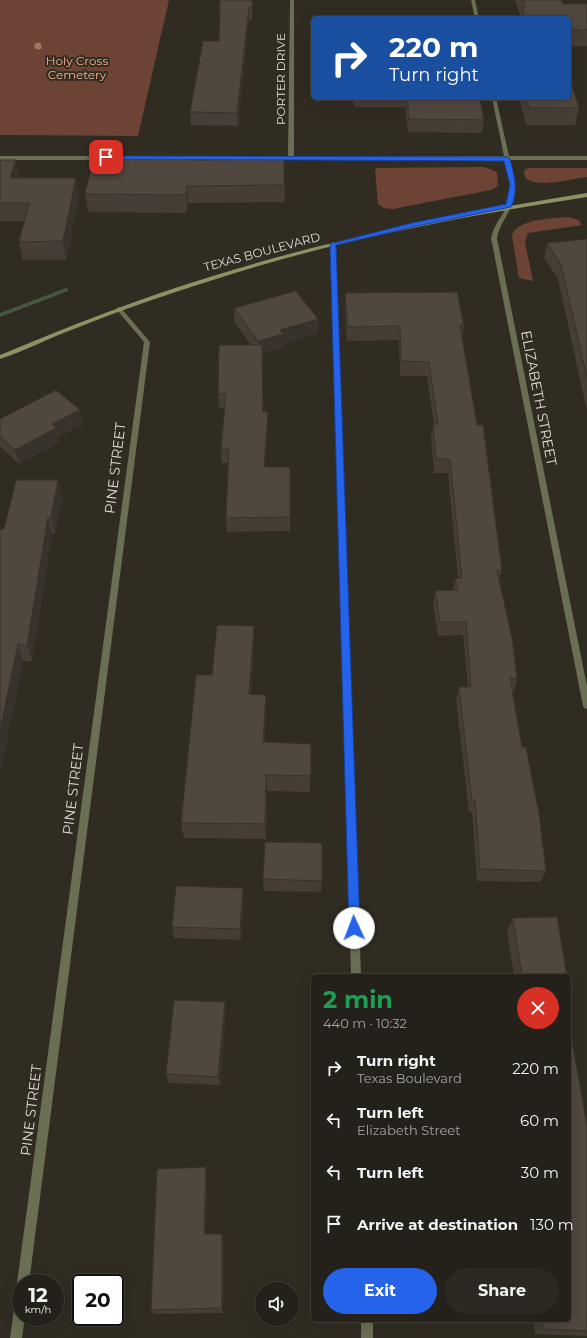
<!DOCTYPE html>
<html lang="en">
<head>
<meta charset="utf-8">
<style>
	:root { --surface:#24211a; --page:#2c2923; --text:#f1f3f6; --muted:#a3a3a2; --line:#413e39; --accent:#2563eb }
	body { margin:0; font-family:Montserrat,sans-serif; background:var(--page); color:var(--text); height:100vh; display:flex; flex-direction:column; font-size:15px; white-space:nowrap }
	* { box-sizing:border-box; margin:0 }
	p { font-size:13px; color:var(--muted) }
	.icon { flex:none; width:22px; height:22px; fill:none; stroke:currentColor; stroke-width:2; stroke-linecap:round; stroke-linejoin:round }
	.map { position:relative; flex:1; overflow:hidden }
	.drawer { position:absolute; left:311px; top:974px; width:260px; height:348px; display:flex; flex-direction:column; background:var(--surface); border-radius:6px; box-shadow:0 4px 16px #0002,0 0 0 1px var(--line) }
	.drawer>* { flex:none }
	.banner { position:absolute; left:311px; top:16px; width:260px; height:84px; border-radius:6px; box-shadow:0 4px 16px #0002,0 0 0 1px var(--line); background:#1a4fa0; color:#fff; overflow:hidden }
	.fabs { position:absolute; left:255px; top:1282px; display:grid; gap:8px }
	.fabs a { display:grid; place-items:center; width:44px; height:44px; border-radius:50%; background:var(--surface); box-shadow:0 4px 16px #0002,0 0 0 1px var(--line); font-size:20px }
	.speed { position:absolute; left:12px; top:1274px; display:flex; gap:8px; font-size:20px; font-weight:700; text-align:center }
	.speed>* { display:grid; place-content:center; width:52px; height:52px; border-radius:50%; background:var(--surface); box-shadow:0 4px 16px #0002,0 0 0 1px var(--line); line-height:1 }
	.speed small { font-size:10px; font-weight:400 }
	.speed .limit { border:2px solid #111; border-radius:6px; background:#fff; color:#111 }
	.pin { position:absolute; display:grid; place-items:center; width:34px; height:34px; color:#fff; margin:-17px; border-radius:8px; box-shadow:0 2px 6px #0006 }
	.me { position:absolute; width:44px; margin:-22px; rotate:358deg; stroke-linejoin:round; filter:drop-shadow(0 0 3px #0008) }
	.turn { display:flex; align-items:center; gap:14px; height:84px; padding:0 12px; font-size:18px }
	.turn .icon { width:52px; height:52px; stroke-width:2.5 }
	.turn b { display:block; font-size:28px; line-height:34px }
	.round { display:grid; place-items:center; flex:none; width:42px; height:42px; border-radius:21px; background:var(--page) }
	.overview { display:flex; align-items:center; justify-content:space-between; height:68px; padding:0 12px }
	h1 { font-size:24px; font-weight:700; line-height:30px; color:#1e9e55 }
	.button { display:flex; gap:8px; margin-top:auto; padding:8px 12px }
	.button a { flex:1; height:46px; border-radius:24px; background:var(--accent); color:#fff; font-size:16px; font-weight:700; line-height:46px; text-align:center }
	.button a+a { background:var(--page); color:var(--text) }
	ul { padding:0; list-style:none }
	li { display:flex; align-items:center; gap:12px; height:52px; padding:0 12px }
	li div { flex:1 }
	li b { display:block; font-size:15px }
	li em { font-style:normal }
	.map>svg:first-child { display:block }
	.green { fill:#6c4334 }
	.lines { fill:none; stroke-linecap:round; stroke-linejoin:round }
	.stream { fill:#455840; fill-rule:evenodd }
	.lane { fill:#6a6e52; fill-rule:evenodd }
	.street { fill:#6a6e52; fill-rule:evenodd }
	.secondary { fill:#8d9265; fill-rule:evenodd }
	.tree { fill:#a07461 }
	.wall { fill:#453d36 }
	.shaded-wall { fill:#38322c }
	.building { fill:#50473f; stroke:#38322c }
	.route { fill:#2563eb; stroke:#184099 }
	.labels { text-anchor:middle; stroke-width:4; stroke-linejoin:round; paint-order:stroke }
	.far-park-label { font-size:12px; fill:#fcaf94; stroke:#302c22 }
	.far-street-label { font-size:12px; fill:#dfdcd6; stroke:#302c22 }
	.street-label { font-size:14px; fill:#dfdcd6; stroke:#302c22 }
</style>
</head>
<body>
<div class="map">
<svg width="587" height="1338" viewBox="0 0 587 1338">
	<rect width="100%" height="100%" fill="#302c22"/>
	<g class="green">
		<path d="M 0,0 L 169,0 L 138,136 L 0,135 Z"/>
		<path d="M 484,167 L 497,172 L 498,186 L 491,190 L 393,209 L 384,208 L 378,204 L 375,171 L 377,168 Z"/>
		<path d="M 531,168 L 587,168 L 587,177 C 569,179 542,188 526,179 L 524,173 L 525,169 Z"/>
		<path d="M 568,217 L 579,220 L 582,225 L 528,233 L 525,242 L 533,281 L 519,278 L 512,236 C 516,219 553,218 568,217 Z"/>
	</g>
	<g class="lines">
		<path class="stream" d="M 66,288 L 68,289 L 68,291 L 0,317 L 0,313 Z"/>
		<g class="lane">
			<path d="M 333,242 L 336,244 L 361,976 L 351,976 L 330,244 Z"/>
			<rect x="361" y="1320" width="12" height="18"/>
		</g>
		<g class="street">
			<path d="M 290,0 L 294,0 L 294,156 L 504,156 L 492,98 L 496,98 L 509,156 L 587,156 L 587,160 L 510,160 C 514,175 518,191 511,206 C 506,219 500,224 497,238 L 587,686 L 587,709 L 584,708 L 583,706 L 491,238 C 494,224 501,219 506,207 C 513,191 508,175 505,160 L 0,160 L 0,156 L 288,156 Z"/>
			<path d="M 471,0 L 475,0 L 479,18 L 475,18 Z"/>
			<path d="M 119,307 L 121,308 L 150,342 L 29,1283 L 21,1283 L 21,1288 L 19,1287 L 17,1283 L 144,342 L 117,310 L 117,308 Z"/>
			<path d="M 21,1296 L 21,1317 L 25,1317 L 22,1338 L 10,1338 L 15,1302 L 17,1298 Z"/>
		</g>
		<path class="secondary" d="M 587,193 L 587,197 C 462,216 337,240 216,279 C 168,294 121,310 74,329 C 49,338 25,351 0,359 L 0,355 C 70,326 140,298 213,276 C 335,238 460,213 587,193 Z"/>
	</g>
	<circle class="tree" cx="38" cy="46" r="3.5"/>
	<g class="wall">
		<path d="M 220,0 L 253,0 L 252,20 L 249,20 L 238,126 L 191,125 L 190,112 L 219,41 Z"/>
		<path d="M 515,0 L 561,0 L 563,4 L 587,4 L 587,46 L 569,46 L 569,18 L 521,18 Z"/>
		<path d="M 352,98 L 480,98 L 484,120 L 482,133 L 408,132 L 405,107 L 354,107 Z"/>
		<path d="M 519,98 L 569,98 L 579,108 L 575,125 L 526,125 Z"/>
		<path d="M 191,158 L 191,160 L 284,159 L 285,202 L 188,203 L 187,213 L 88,212 L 85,194 Z"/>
		<path d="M 0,160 L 20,178 L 79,197 L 66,260 L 23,260 L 19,242 L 24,221 L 0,221 Z"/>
		<path d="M 587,239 L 587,411 L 558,279 L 544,258 L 547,243 Z"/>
		<path d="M 345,293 L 464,325 L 462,337 L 502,570 L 499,579 L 517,679 L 514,692 L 512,692 L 522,747 L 546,871 L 541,882 L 477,881 L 472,812 L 469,812 L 456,700 L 459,687 L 468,687 L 463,635 L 438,636 L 433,604 L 435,591 L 453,590 L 455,579 L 458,578 L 448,473 L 434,473 L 431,438 L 433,424 L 434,424 L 427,376 L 400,376 L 399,340 L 347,341 L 345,307 Z"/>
		<path d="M 234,308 L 318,333 L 283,344 L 283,348 L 262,354 L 263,412 L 268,412 L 268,427 L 265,467 L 290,467 L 290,531 L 227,532 L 226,518 L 228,463 L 222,463 L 221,449 L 225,408 L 219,408 L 218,394 L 251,345 L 234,322 Z"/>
		<path d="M 0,419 L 83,424 L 58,437 L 59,442 L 19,464 L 0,446 Z"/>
		<path d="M 62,497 L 55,534 L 52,534 L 32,661 L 23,661 L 0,774 L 0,529 L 4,529 Z"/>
		<path d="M 254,626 L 254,643 L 251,694 L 266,711 L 265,742 L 311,744 L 310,792 L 267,791 L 266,839 L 184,838 L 181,823 L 212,675 Z"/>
		<path d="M 263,879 L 322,881 L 321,892 L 264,891 Z"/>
		<path d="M 244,899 L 241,940 L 174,938 L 172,927 Z"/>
		<path d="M 513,918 L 567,976 L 514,976 L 507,932 Z"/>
		<path d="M 225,1002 L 226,1011 L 220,1085 L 169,1083 L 166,1074 Z"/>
		<path d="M 587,1125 L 587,1336 L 535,1334 L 534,1320 L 569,1320 Z"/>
		<path d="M 207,1174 L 206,1234 L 224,1240 L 223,1313 L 154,1314 L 151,1310 Z"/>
	</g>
	<g class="shaded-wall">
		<path d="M 252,0 L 253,0 L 252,20 Z"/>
		<path d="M 249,7 L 249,20 L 238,126 L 237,113 Z"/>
		<path d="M 16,160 L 20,178 L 10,178 Z"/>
		<path d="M 76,178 L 79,197 L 66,260 L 63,241 Z"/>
		<path d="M 187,186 L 188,203 L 187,213 L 186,195 Z"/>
		<path d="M 318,319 L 318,333 L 283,344 L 283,348 L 258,355 L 258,341 L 280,330 Z"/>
		<path d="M 80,410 L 83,424 L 58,437 L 59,442 L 19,464 L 15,450 L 52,424 Z"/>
		<path d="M 268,412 L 268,427 L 264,481 L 264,467 Z"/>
		<path d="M 58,480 L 62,497 L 55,534 L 51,517 Z"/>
		<path d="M 48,517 L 52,534 L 32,661 L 27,645 Z"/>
		<path d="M 254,626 L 254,643 L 250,711 L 249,694 Z"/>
		<path d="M 18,644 L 23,661 L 0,774 L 0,730 Z"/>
		<path d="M 266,695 L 266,711 L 264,759 L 263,742 Z"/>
		<path d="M 266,775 L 267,791 L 266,839 L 265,824 Z"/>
		<path d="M 243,888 L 244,899 L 241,940 L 240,929 Z"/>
		<path d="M 225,1002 L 226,1011 L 220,1085 L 218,1077 Z"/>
		<path d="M 206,1167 L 207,1174 L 206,1240 L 204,1234 Z"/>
		<path d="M 222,1234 L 224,1240 L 223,1313 L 222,1308 Z"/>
	</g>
	<g class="building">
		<path d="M 220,0 L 252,0 L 252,7 L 249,7 L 237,113 L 190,112 L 203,41 L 219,41 Z"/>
		<path d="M 523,0 L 561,0 L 563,4 L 587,4 L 587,30 L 569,30 L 569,18 L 525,18 L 522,8 L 525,8 Z"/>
		<path d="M 569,76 L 579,108 L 529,108 L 526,98 L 569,98 Z"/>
		<path d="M 407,98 L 480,98 L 484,120 L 409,119 Z"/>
		<path d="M 94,157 L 191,158 L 191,160 L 284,159 L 284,185 L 187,186 L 186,195 L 85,194 Z"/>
		<path d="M 0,160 L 16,160 L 10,178 L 76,178 L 63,241 L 19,242 L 29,203 L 0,203 Z"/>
		<path d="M 587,239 L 587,378 L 561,264 L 547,243 Z"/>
		<path d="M 296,291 L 318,319 L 280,330 L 283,334 L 258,341 L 234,308 Z"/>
		<path d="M 457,292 L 464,325 L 460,325 L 477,425 L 483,425 L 502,570 L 497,570 L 512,638 L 517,679 L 510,678 L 522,747 L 526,747 L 539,813 L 546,871 L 480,869 L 475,800 L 472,800 L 459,687 L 471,687 L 466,622 L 440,622 L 435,591 L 458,590 L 455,579 L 462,578 L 450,459 L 436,459 L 433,424 L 438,424 L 429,362 L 401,361 L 400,326 L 348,327 L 345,293 Z"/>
		<path d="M 219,345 L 262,345 L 263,412 L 268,412 L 264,467 L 290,467 L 290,517 L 226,518 L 229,449 L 221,449 L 226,394 L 218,394 Z"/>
		<path d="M 56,390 L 80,410 L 52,424 L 56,428 L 15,450 L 0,436 L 0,419 Z"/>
		<path d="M 16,480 L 58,480 L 51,517 L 48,517 L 27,645 L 18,644 L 0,730 L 0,529 L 4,529 Z"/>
		<path d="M 217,625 L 254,626 L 249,694 L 266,695 L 263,742 L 311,744 L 311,776 L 266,775 L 265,824 L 181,823 L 196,675 L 212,675 Z"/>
		<path d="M 265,842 L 322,843 L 322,881 L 263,879 Z"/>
		<path d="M 176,886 L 243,888 L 240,929 L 172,927 Z"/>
		<path d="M 557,917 L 567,976 L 522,976 L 513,918 Z"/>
		<path d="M 569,985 L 571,997 L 569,997 Z"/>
		<path d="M 174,1000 L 225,1002 L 218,1077 L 166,1074 Z"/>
		<path d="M 569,1024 L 587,1125 L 587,1331 L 543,1329 L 542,1320 L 569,1320 Z"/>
		<path d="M 206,1167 L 204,1234 L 222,1234 L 222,1308 L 151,1310 L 157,1169 Z"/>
	</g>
	<path class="route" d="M 106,156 L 507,157 L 510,159 C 514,175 519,191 511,207 L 412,227 L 336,245 L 360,928 L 358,932 L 354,933 L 351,932 L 349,928 L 330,244 L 412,223 L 506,204 L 510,185 L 504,161 L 104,159 L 103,157 Z"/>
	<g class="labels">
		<g class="far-park-label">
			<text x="77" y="65">Holy Cross<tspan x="77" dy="14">Cemetery</tspan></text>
		</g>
		<g class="far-street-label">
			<text transform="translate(281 79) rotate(-90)" y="4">PORTER DRIVE</text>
			<text transform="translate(262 252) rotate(-15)" y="4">TEXAS BOULEVARD</text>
		</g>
		<g class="street-label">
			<text transform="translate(539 398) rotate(79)" y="5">ELIZABETH STREET</text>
			<text transform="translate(115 468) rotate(-83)" y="5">PINE STREET</text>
			<text transform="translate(73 789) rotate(-83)" y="5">PINE STREET</text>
			<text transform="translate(31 1110) rotate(-83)" y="5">PINE STREET</text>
		</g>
	</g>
</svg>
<div class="fabs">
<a><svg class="icon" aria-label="sound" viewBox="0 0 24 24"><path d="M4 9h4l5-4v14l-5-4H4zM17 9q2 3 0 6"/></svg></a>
</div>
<div class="speed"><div>12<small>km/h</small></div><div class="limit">20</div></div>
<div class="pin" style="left:106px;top:157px;background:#d93025"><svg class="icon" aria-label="arrive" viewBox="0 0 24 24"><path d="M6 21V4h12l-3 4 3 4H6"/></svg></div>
<svg class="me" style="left:354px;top:928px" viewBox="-20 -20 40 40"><circle r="19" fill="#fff"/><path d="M0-13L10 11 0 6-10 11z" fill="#2563eb"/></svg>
<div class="banner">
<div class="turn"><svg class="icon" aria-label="right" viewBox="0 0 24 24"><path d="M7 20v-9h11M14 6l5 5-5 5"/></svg><div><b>220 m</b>Turn right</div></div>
</div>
<section class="drawer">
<div class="overview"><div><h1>2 min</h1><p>440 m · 10:32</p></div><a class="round" style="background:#d93025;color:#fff"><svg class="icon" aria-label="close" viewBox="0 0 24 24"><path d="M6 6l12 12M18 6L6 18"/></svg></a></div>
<ul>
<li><svg class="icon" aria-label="right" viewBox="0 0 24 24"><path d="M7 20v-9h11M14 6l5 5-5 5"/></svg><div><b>Turn right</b><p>Texas Boulevard</p></div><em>220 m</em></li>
<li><svg class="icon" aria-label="left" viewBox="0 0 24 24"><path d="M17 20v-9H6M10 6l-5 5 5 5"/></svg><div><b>Turn left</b><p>Elizabeth Street</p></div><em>60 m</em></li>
<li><svg class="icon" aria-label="left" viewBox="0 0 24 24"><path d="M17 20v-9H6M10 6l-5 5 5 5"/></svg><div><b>Turn left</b></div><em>30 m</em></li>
<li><svg class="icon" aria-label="arrive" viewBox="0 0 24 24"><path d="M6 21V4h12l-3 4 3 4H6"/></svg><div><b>Arrive at destination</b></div><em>130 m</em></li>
</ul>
<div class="button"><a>Exit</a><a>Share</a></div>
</section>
</div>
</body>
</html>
